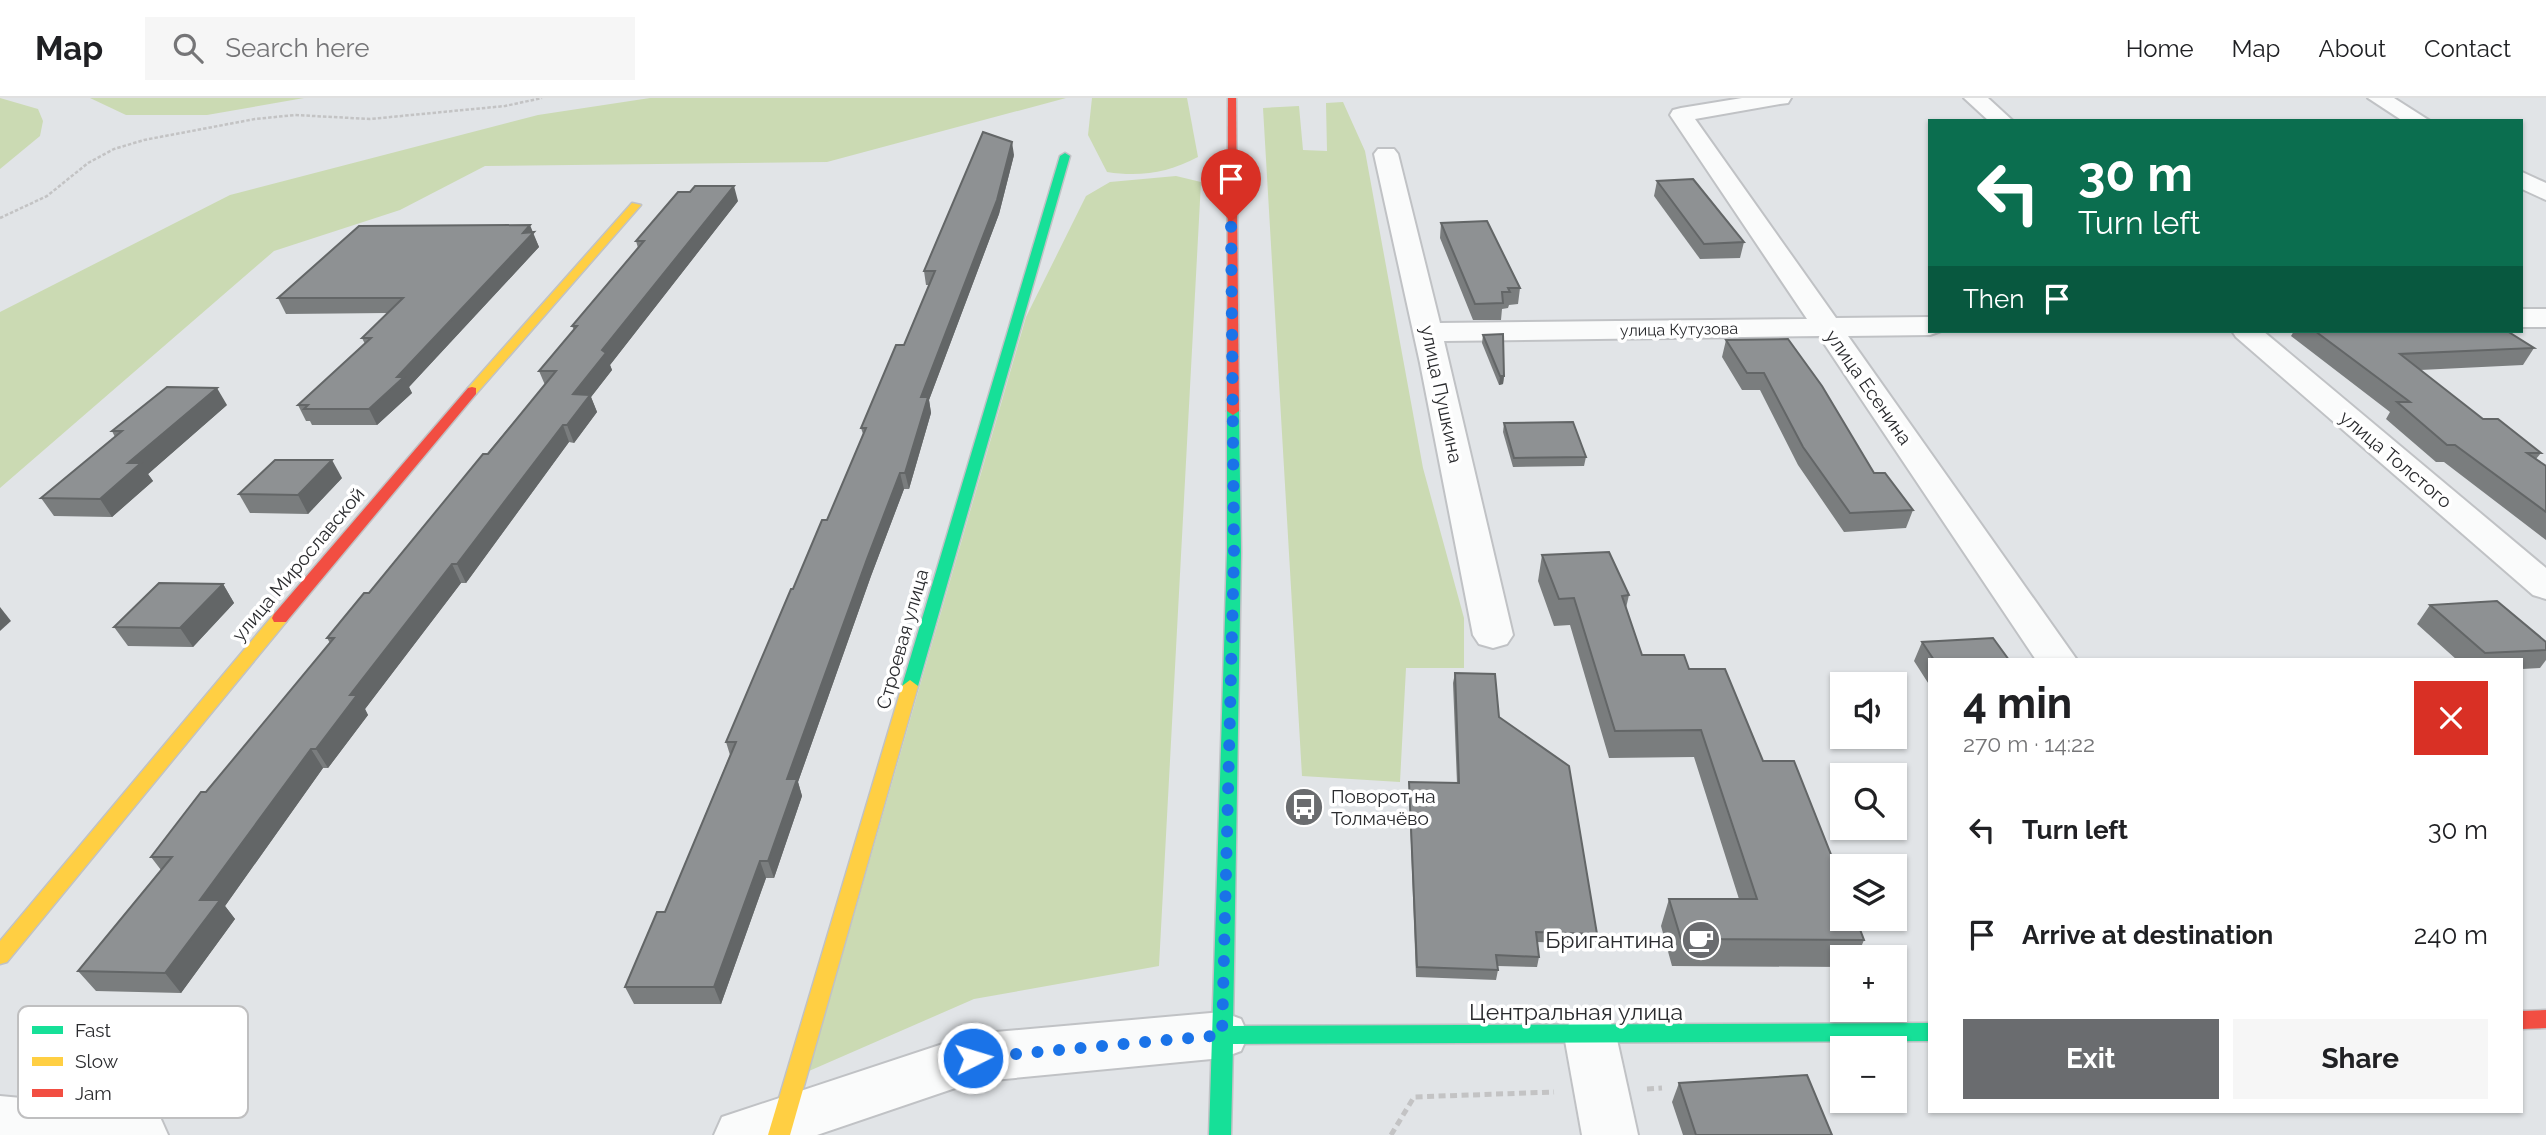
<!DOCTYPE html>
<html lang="en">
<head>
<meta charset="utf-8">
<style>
	:root { --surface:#fff; --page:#f6f6f6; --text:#202124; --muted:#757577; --line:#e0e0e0; --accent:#6a6c6f }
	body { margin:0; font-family:Raleway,sans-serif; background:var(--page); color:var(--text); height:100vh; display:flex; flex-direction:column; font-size:26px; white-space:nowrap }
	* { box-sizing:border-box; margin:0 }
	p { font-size:23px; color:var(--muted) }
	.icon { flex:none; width:38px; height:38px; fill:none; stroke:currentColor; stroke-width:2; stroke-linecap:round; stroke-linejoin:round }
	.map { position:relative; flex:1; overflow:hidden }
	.sheet { position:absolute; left:1928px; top:560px; width:595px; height:455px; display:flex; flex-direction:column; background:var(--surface); border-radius:0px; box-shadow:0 2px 5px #0004 }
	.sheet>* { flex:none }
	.banner { position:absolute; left:1928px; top:21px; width:595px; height:214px; border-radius:0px; box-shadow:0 2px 5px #0004; background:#0b6e4f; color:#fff; overflow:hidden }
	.fabs { position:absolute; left:1830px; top:574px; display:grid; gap:14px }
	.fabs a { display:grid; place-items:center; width:77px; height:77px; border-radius:0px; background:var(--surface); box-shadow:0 2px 5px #0004; font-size:35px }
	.pin { position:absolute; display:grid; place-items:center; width:60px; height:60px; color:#fff; margin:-72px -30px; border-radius:50% 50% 50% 0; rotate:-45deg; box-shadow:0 0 7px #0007 }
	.pin .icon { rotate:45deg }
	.me { position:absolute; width:77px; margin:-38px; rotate:85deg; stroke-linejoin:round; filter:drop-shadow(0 0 5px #0008) }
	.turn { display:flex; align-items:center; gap:24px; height:147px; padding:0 35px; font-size:32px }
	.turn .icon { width:91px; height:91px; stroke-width:2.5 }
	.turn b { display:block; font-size:49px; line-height:60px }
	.then { display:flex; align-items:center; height:66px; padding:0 35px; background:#0003; gap:14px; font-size:26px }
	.round { display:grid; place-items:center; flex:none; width:74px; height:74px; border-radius:0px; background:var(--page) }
	.summary { display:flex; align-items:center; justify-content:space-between; height:119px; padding:0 35px }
	h1 { font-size:42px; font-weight:700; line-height:52px }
	.action { display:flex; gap:14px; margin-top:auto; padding:14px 35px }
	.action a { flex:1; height:80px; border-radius:0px; background:var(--accent); color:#fff; font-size:28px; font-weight:700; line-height:80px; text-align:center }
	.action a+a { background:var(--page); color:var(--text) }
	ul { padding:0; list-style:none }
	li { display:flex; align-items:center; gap:21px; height:105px; padding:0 35px }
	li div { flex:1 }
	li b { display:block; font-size:26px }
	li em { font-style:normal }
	header { display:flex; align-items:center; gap:42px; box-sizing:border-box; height:98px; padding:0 35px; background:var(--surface); border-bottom:2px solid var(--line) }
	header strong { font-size:33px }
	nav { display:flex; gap:38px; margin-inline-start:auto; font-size:24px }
	.search { width:490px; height:63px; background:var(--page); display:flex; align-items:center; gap:18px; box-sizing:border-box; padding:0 24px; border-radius:0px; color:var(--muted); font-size:26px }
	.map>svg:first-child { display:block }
	.green { fill:#cbdab3 }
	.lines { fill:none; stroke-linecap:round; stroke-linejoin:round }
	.street-casing { stroke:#c0c2c5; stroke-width:4 }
	.fast-casing { stroke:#c0c2c5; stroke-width:3 }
	.slow-casing { stroke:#c0c2c5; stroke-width:3 }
	.jam-casing { stroke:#c0c2c5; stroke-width:3 }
	.path-far1 { stroke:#c3c3c4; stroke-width:2.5; stroke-dasharray:3.5 2; stroke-linecap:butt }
	.path { stroke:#c3c3c4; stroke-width:5; stroke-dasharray:7 4.5; stroke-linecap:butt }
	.street { fill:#fafbfb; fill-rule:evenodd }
	.fast { fill:#16e098; fill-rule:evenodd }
	.slow { fill:#ffcf43; fill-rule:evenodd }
	.jam { fill:#f24e42; fill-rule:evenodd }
	.wall { fill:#7a7d7e }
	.shaded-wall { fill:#636667 }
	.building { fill:#8e9193; stroke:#636667; stroke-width:2 }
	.route { stroke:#1a73e8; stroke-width:12; stroke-dasharray:0 21.6 }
	.labels { text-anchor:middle; stroke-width:7; stroke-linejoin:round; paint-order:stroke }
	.far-street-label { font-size:16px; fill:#2a2b2e; stroke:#fff }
	.street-label { font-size:19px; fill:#2a2b2e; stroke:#fff }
	.poi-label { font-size:19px; fill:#2a2b2e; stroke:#fff; text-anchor:start }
	.near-poi-label { font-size:23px; fill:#2a2b2e; stroke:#fff; text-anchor:end }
	.near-street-label { font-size:23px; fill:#2a2b2e; stroke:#fff }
	.key { fill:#fff; stroke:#bfbfc0; stroke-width:2 }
	.key-label { font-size:19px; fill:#2a2b2e }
</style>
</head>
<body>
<header>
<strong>Map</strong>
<div class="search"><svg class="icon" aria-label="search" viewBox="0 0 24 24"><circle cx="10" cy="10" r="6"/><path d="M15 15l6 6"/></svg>Search here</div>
<nav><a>Home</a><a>Map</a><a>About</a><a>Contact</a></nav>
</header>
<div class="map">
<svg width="2546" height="1037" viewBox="0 0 2546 1037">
	<rect width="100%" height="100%" fill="#e1e4e7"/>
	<g class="green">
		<path d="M 0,0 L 38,11 L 43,23 L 40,38 L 0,71 Z"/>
		<path d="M 90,0 L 304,0 L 207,17 L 126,17 Z"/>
		<path d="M 650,0 L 1066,0 L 827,64 L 485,68 L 400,112 L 274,153 L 0,390 L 0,214 L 230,97 L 538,17 Z"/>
		<path d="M 1092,0 L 1187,0 L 1198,59 C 1168,75 1140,79 1107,74 L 1088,37 Z"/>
		<path d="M 1343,4 L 1365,53 L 1423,370 L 1464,520 L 1464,570 L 1406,570 L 1400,684 L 1302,678 L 1263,10 L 1299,8 L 1303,52 L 1327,53 L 1326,5 Z"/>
		<path d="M 1176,78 L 1201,84 L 1159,868 L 974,901 L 809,973 L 1026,219 L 1086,98 L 1110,84 Z"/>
	</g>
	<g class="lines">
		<g class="street-casing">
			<g id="street">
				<path d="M 1742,0 L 1791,0 L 1788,5 L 1780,6 L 1695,21 L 1836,220 L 1930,219 L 1930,233 L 1941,233 L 1930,237 L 1848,238 L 2077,562 L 2036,562 L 1819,238 L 1444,243 L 1513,537 L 1507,546 L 1493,550 L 1479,546 L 1473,537 L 1420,265 L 1374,56 L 1378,51 L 1394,51 L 1398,56 L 1440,225 L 1807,221 L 1670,17 L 1673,12 L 1681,10 Z"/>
				<path d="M 1964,0 L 1988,0 L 2013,23 L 1989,23 Z"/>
				<path d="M 2368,0 L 2394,0 L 2430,23 L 2403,23 Z"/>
				<path d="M 2522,74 L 2546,85 L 2546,102 L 2522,91 Z"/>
				<rect x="2522" y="211" width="24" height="18"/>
				<path d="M 2232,233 L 2263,233 L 2546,470 L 2546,501 L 2533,497 L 2236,239 Z"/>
				<path d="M 1222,914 L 1241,921 L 1248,937 L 1241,953 L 1222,960 L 973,984 L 817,1037 L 714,1037 L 722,1019 L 973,936 Z"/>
				<path d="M 1590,914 L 1609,921 L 1616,937 L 1638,1037 L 1582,1037 L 1564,937 L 1571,921 Z"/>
				<path d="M 0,998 L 140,1011 L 160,1019 L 168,1037 L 0,1037 Z"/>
			</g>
		</g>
		<g class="fast-casing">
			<g id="fast">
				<path d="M 1065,55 L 1070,58 L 918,588 L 910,594 L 904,592 L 902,588 L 1060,58 Z"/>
				<path d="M 1233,309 L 1239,313 L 1241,454 L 1233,928 L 1930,925 L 1930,943 L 1233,946 L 1231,1037 L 1209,1037 L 1227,454 L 1227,313 Z"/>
			</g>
		</g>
		<g class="slow-casing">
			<g id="slow">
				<path d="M 632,105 L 641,107 L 476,296 L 468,296 L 468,290 Z"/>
				<path d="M 280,515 L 288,520 L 286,524 L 7,864 L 0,866 L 0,843 L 274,516 Z"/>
				<path d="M 910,582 L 918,588 L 790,1037 L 768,1037 L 902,588 Z"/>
			</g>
		</g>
		<g class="jam-casing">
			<g id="jam">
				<path d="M 1228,0 L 1236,0 L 1239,313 L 1233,317 L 1227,313 Z"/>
				<path d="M 472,289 L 476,290 L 476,296 L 286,524 L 274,524 L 272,520 L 274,516 L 468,290 Z"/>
				<path d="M 2546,912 L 2546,930 L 2522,931 L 2522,913 Z"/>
			</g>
		</g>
		<path class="path-far1" d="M 0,120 L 47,98 L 88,65 L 114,51 L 144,42 L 255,21 L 295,17 L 370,21 L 505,8 L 542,0"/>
		<g class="path">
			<path d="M 1647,991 L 1662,990"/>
			<path d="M 1391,1037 L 1414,999 L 1554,994"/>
		</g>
		<use href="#street" class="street"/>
		<use href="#fast" class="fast"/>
		<use href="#slow" class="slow"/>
		<use href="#jam" class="jam"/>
	</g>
	<g class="wall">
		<path d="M 1014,57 L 999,116 L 929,302 L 931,315 L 909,391 L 904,391 L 871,478 L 798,684 L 802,698 L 774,780 L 766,780 L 721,906 L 634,906 L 625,889 L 665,814 L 730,657 L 726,644 L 793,491 L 827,422 L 863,336 L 861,330 L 904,247 L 929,187 L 926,187 L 924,173 Z"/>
		<path d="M 1657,83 L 1744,144 L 1740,160 L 1700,161 L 1654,98 Z"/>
		<path d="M 738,103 L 610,267 L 612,272 L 591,299 L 597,314 L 574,345 L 569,344 L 466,485 L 461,485 L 365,611 L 368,617 L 328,670 L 323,670 L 225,808 L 235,821 L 181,895 L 96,893 L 78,873 L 161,772 L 151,759 L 206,694 L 330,545 L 327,540 L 369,495 L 545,287 L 539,273 L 574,232 L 572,228 L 638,150 L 636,143 Z"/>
		<path d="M 1441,125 L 1520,190 L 1518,206 L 1509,207 L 1508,210 L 1502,211 L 1501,222 L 1473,222 L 1440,140 Z"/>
		<path d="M 532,134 L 539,149 L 409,289 L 412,295 L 377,327 L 312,327 L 310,323 L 306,323 L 298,307 L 365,246 L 362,240 L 387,215 L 286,216 L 278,200 Z"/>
		<path d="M 2294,233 L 2507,233 L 2534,250 L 2523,267 L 2420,272 L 2483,321 L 2541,355 L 2536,361 L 2546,368 L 2546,442 L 2444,364 L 2436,364 L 2386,321 L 2390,314 L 2291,238 Z"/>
		<path d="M 1483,237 L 1504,278 L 1503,286 L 1499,287 L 1482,245 Z"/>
		<path d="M 1788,241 L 1874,375 L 1913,412 L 1906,430 L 1844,434 L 1798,367 L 1760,292 L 1742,292 L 1722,259 L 1726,242 Z"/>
		<path d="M 227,307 L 148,376 L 153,383 L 112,419 L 54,418 L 41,400 L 115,339 L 112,333 Z"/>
		<path d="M 1504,325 L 1586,359 L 1584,368 L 1513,369 L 1503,334 Z"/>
		<path d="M 342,380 L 308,416 L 250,415 L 239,396 Z"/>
		<path d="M 1542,457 L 1629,497 L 1626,510 L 1642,557 L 1689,571 L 1763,663 L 1864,842 L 1857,859 L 1843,859 L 1843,869 L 1672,868 L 1661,828 L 1669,801 L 1739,801 L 1694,659 L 1609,660 L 1570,527 L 1554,528 L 1538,483 Z"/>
		<path d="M 223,486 L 234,505 L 193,549 L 128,548 L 114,529 Z"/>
		<path d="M 2430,507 L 2546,544 L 2546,562 L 2540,570 L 2522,571 L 2522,562 L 2457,562 L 2417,526 Z"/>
		<path d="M 1922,544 L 2009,562 L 1930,562 L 1930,588 L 1914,563 Z"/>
		<path d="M 1455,575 L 1499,619 L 1597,836 L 1595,846 L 1537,844 L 1539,859 L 1537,869 L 1498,868 L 1498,872 L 1496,882 L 1416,879 L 1409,694 L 1409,684 L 1457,685 L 1453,585 Z"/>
		<path d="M 1679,985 L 1832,1037 L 1683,1037 L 1672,1004 Z"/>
	</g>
	<g class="shaded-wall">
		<path d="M 1012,44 L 1014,57 L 999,116 L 929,302 L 931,315 L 909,391 L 905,375 L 921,299 Z"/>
		<path d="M 734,88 L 738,103 L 610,267 L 612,272 L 591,299 L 597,314 L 574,345 L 567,327 L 573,296 L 602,252 Z"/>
		<path d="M 530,127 L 539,149 L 409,289 L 412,295 L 377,327 L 369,311 Z"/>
		<path d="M 1500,278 L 1504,278 L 1503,286 L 1499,287 Z"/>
		<path d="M 217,290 L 227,307 L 148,376 L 153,383 L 112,419 L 100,401 L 128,365 Z"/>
		<path d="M 563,327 L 569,344 L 466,485 L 457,466 Z"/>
		<path d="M 332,362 L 342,380 L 308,416 L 298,397 Z"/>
		<path d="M 900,375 L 904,391 L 871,478 L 798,684 L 802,698 L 774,780 L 768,763 L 787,681 L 867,461 Z"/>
		<path d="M 452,466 L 461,485 L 365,611 L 368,617 L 328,670 L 316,651 L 350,597 Z"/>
		<path d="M 223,486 L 234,505 L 193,549 L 180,530 Z"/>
		<path d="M 0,509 L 11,523 L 0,533 Z"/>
		<path d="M 311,651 L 323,670 L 225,808 L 235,821 L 181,895 L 165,875 L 200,802 Z"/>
		<path d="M 760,763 L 766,780 L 721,906 L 714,889 Z"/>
	</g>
	<g class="building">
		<path d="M 983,34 L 1012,44 L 997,102 L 921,299 L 928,299 L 905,375 L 900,375 L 867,461 L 787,681 L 797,681 L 768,763 L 760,763 L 714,889 L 625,889 L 657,814 L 665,814 L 736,644 L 726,644 L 791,491 L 793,491 L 822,422 L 827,422 L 866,330 L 861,330 L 896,247 L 904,247 L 935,173 L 924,173 Z"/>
		<path d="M 1693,81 L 1744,144 L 1704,146 L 1657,83 Z"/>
		<path d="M 695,88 L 734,88 L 602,252 L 606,255 L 573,296 L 590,297 L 567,327 L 563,327 L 457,466 L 452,466 L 350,597 L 357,597 L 316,651 L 311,651 L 200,802 L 220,802 L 165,875 L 78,873 L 172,759 L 151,759 L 201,694 L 206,694 L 334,540 L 327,540 L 364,495 L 369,495 L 483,356 L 488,356 L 556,273 L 539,273 L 577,228 L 572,228 L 644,143 L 636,143 L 678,94 L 690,94 Z"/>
		<path d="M 1487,123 L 1520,190 L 1508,190 L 1510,194 L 1502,194 L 1503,205 L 1475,206 L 1441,125 Z"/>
		<path d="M 530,127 L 523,135 L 534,134 L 397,279 L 404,279 L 369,311 L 304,311 L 308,307 L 298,307 L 371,240 L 362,240 L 403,200 L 278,200 L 359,128 Z"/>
		<path d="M 2315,233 L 2507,233 L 2534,250 L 2400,256 L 2483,321 L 2498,321 L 2541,355 L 2527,355 L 2546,368 L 2546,414 L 2455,347 L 2447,347 L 2397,304 L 2410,304 Z"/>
		<path d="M 1503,236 L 1504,278 L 1500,278 L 1483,237 Z"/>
		<path d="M 1788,241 L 1822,288 L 1874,375 L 1885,375 L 1913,412 L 1850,415 L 1803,349 L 1764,275 L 1747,275 L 1726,242 Z"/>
		<path d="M 167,289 L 217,290 L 128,365 L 141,365 L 100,401 L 41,400 L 122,333 L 112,333 Z"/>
		<path d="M 1573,324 L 1586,359 L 1514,360 L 1504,325 Z"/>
		<path d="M 275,362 L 332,362 L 298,397 L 239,396 Z"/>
		<path d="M 1609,454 L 1629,497 L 1622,498 L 1642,557 L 1684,557 L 1689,571 L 1725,571 L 1763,663 L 1794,663 L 1843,787 L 1843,821 L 1856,821 L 1864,842 L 1681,841 L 1669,801 L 1757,801 L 1701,632 L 1615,633 L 1574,500 L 1559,501 L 1542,457 Z"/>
		<path d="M 159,485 L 223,486 L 180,530 L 114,529 Z"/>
		<path d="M 2497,503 L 2546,544 L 2546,552 L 2485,555 L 2430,507 Z"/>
		<path d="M 1993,540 L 2009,562 L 1934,562 L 1922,544 Z"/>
		<path d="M 1455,575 L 1495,576 L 1499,619 L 1569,668 L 1597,836 L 1536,834 L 1539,859 L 1496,857 L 1498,872 L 1417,869 L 1409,684 L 1459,685 Z"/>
		<path d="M 1807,977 L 1832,1037 L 1696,1037 L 1679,985 Z"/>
	</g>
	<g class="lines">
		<path class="route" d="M 973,960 L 1222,937 L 1234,454 L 1231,123"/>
	</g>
	<defs>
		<g id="bus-disc" transform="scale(2.0125)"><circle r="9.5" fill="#6a6c6f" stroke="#fff"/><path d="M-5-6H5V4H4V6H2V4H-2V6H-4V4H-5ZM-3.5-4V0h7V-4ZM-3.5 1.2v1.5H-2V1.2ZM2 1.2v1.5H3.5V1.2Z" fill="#fff"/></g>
		<g id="cafe-disc" transform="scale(2.0125)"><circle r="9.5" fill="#6a6c6f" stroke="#fff"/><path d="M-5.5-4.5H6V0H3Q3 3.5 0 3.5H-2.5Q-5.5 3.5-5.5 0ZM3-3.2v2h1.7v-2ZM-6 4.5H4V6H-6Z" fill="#fff"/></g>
	</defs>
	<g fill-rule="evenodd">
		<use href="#bus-disc" x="1304" y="709"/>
		<use href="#cafe-disc" x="1701" y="842"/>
	</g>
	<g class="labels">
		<g class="far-street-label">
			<text transform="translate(1679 231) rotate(-1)" y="6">улица Кутузова</text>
		</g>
		<g class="street-label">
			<text transform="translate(1869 289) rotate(55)" y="7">улица Есенина</text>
			<text transform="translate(1442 296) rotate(78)" y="7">улица Пушкина</text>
			<text transform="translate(2396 361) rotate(40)" y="7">улица Толстого</text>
			<text transform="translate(298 466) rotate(-50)" y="7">улица Мирославской</text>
			<text transform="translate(902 541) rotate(-74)" y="7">Строевая улица</text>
		</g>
		<g class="poi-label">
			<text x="1331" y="705">Поворот на<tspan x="1331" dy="22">Толмачёво</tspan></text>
		</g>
		<g class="near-poi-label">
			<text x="1674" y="850">Бригантина</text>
		</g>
		<g class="near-street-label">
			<text x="1576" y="922">Центральная улица</text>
		</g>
	</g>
	<rect x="18" y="908" width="230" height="112" rx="10" class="key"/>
	<rect x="32" y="928" width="31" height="8" fill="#16e098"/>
	<rect x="32" y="959" width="31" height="9" fill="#ffcf43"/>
	<rect x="32" y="991" width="31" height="8" fill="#f24e42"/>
	<g class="key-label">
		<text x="75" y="939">Fast</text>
		<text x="75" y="970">Slow</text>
		<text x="75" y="1002">Jam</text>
	</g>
</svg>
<div class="fabs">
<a><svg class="icon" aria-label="sound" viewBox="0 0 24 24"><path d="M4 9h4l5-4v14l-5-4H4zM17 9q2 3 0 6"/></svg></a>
<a><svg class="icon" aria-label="search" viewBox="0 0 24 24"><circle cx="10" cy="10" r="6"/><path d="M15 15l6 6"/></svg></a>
<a><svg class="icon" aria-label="layers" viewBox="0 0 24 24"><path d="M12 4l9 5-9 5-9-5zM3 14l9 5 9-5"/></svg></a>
<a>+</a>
<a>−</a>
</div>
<div class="pin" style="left:1231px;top:123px;background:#d93025"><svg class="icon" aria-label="arrive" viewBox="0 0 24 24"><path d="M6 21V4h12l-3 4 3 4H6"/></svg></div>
<svg class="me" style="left:973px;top:960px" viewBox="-20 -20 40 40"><circle r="17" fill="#1a73e8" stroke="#fff" stroke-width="3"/><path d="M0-11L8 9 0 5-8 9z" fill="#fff"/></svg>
<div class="banner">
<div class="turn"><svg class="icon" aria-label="left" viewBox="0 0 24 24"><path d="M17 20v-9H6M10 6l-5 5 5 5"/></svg><div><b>30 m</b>Turn left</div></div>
<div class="then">Then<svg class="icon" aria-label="arrive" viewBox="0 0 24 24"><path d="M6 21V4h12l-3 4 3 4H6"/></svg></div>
</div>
<section class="sheet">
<div class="summary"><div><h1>4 min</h1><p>270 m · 14:22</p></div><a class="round" style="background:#d93025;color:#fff"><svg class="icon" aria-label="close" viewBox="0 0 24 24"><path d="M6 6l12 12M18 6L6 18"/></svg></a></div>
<ul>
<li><svg class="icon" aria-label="left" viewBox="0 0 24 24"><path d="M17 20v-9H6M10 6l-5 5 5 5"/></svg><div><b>Turn left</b></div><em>30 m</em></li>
<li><svg class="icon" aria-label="arrive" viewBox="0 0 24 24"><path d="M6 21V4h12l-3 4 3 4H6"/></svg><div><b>Arrive at destination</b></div><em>240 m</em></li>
</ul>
<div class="action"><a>Exit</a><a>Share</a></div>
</section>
</div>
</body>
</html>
